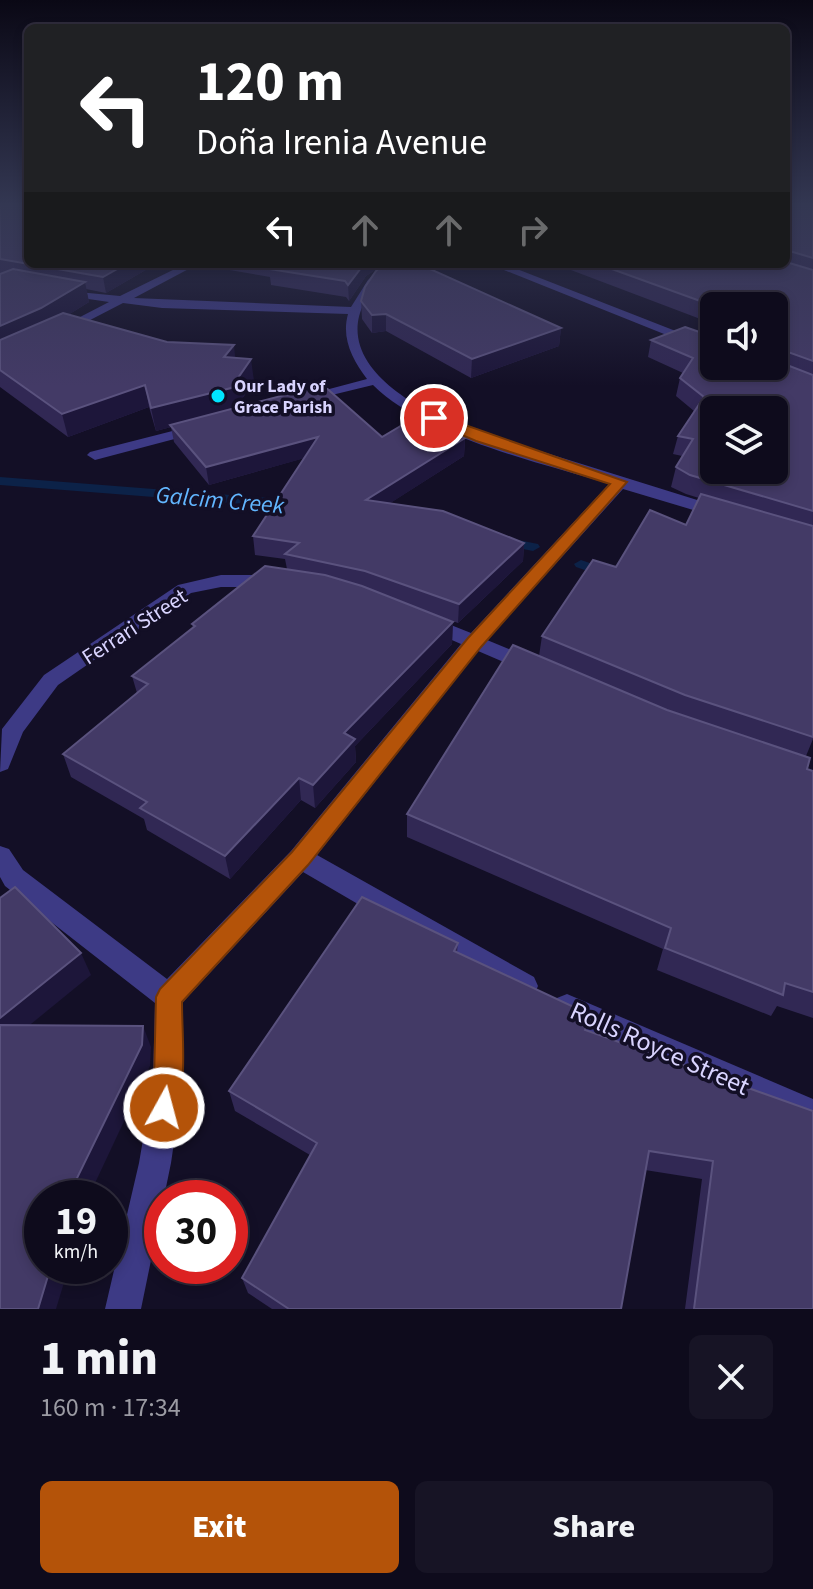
<!DOCTYPE html>
<html lang="en">
<head>
<meta charset="utf-8">
<style>
	:root { --surface:#0e0b1c; --page:#171425; --text:#f1f3f6; --muted:#9b9ba3; --line:#2e2b3b; --accent:#b45309 }
	body { margin:0; font-family:"Source Sans 3",sans-serif; background:var(--page); color:var(--text); height:100vh; display:flex; flex-direction:column; font-size:30px; white-space:nowrap }
	* { box-sizing:border-box; margin:0 }
	p { font-size:26px; color:var(--muted) }
	.icon { flex:none; width:44px; height:44px; fill:none; stroke:currentColor; stroke-width:2; stroke-linecap:round; stroke-linejoin:round }
	.map { position:relative; height:1309px; overflow:hidden }
	.drawer { display:flex; flex-direction:column; background:var(--surface); flex:1 }
	.drawer>* { flex:none }
	.hud { position:absolute; left:24px; top:24px; width:766px; height:244px; border-radius:12px; box-shadow:0 4px 12px #0003,0 0 0 2px var(--line); background:#202124; color:#fff; overflow:hidden }
	.buttons { position:absolute; left:700px; top:292px; display:grid; gap:16px }
	.buttons a { display:grid; place-items:center; width:88px; height:88px; border-radius:12px; background:var(--surface); box-shadow:0 4px 12px #0003,0 0 0 2px var(--line); font-size:40px }
	.speed { position:absolute; left:24px; top:1180px; display:flex; gap:16px; font-size:40px; font-weight:700; text-align:center }
	.speed>* { display:grid; place-content:center; width:104px; height:104px; border-radius:50%; background:var(--surface); box-shadow:0 4px 12px #0003,0 0 0 2px var(--line); line-height:1 }
	.speed small { font-size:20px; font-weight:400 }
	.speed .limit { border:12px solid #d22; background:#fff; color:#111 }
	.pin { position:absolute; display:grid; place-items:center; width:68px; height:68px; color:#fff; margin:-34px; border:4px solid #fff; border-radius:50%; box-shadow:0 2px 8px #0007 }
	.me { position:absolute; width:88px; margin:-44px; rotate:7deg; stroke-linejoin:round; filter:drop-shadow(0 0 6px #0008) }
	.turn { display:flex; align-items:center; gap:28px; height:168px; padding:0 40px; font-size:36px }
	.turn .icon { width:104px; height:104px; stroke-width:2.5 }
	.turn b { display:block; font-size:56px; line-height:68px }
	.lanes { display:flex; align-items:center; height:76px; padding:0 40px; background:#0003; justify-content:center; gap:40px; direction:ltr }
	.lanes .off { opacity:.35 }
	.round { display:grid; place-items:center; flex:none; width:84px; height:84px; border-radius:12px; background:var(--page) }
	.summary { display:flex; align-items:center; justify-content:space-between; height:136px; padding:0 40px }
	h1 { font-size:48px; font-weight:800; line-height:60px }
	.button { display:flex; gap:16px; margin-top:auto; padding:16px 40px }
	.button a { flex:1; height:92px; border-radius:12px; background:var(--accent); color:#fff; font-size:32px; font-weight:800; line-height:92px; text-align:center }
	.button a+a { background:var(--page); color:var(--text) }
	.map>svg:first-child { display:block }
	.lines { fill:none; stroke-linecap:round; stroke-linejoin:round }
	.stream { fill:#0c2248; fill-rule:evenodd }
	.minor { fill:#3d3a85; fill-rule:evenodd }
	.wall { fill:#312854; fill-rule:evenodd }
	.shaded-wall { fill:#1d163a }
	.building { fill:#433a66; stroke:#5a527e; stroke-width:2; fill-rule:evenodd }
	.route { fill:#b45309; stroke:#753606; stroke-width:2 }
	.poi-dot { fill:#00e5ff; stroke:#130f26; stroke-width:3 }
	.labels { text-anchor:middle; stroke-width:7; stroke-linejoin:round; paint-order:stroke }
	.far-poi-label { font-size:18px; font-weight:bold; fill:#d9d4ff; stroke:#130f26; text-anchor:start }
	.street-label { font-size:22px; fill:#d9d4ff; stroke:#130f26 }
	.water-label { font-size:24px; font-style:italic; fill:#62b6ff; stroke:#130f26 }
	.near-street-label { font-size:26px; fill:#d9d4ff; stroke:#130f26 }
</style>
</head>
<body>
<div class="map">
<svg width="813" height="1309" viewBox="0 0 813 1309">
	<rect width="100%" height="100%" fill="#130f26"/>
	<g class="lines">
		<g class="stream">
			<path d="M 0,477 L 295,500 L 302,504 L 295,508 L 0,485 Z"/>
			<path d="M 503,537 L 538,544 L 540,547 L 533,551 L 498,544 L 496,541 Z"/>
			<path d="M 581,560 L 613,571 L 615,574 L 608,578 L 576,567 L 574,564 Z"/>
		</g>
		<g class="minor">
			<path d="M 185,264 L 198,264 L 134,298 L 351,307 L 368,280 L 387,264 L 398,264 C 387,276 373,286 365,301 C 333,362 411,406 457,425 L 726,509 L 728,513 L 720,518 L 623,489 L 487,640 L 536,660 L 539,665 L 536,670 L 522,670 L 478,651 L 317,855 L 534,977 L 538,986 L 534,995 L 524,999 L 514,995 L 303,872 L 183,1002 L 183,1081 L 171,1163 L 141,1309 L 105,1309 L 139,1163 L 153,1081 L 155,1003 L 5,886 L 0,877 L 0,846 L 9,849 L 23,870 L 167,979 L 291,851 L 461,644 L 422,627 L 419,623 L 422,619 L 436,619 L 471,633 L 609,484 C 539,462 425,437 373,385 L 303,402 L 303,396 L 367,379 C 353,360 341,339 348,314 L 162,308 L 123,303 L 65,333 L 55,330 L 109,302 L 61,295 L 55,292 L 57,290 L 120,296 Z"/>
			<path d="M 489,264 L 504,264 L 714,346 L 714,354 Z"/>
			<path d="M 196,425 L 203,429 L 201,432 L 95,460 L 87,455 L 90,452 Z"/>
			<path d="M 221,575 L 276,575 L 285,581 L 276,587 L 221,587 L 191,593 L 58,685 L 23,732 L 8,769 L 0,772 L 2,729 L 44,675 L 178,585 Z"/>
			<path d="M 567,994 L 813,1099 L 813,1131 L 557,1018 L 553,1008 L 557,998 Z"/>
		</g>
	</g>
	<g class="wall">
		<path d="M 0,203 L 156,264 L 106,293 L 86,289 L 89,302 L 68,315 L 167,342 L 235,358 L 254,381 L 236,408 L 382,437 L 465,438 L 464,456 L 390,503 L 524,543 L 523,561 L 458,623 L 436,615 L 453,622 L 452,644 L 355,746 L 356,762 L 315,808 L 301,800 L 230,879 L 147,830 L 144,819 L 71,777 L 63,754 L 137,693 L 132,676 L 193,628 L 192,624 L 287,569 L 285,559 L 255,555 L 253,536 L 304,458 L 209,485 L 174,442 L 171,427 L 156,431 L 149,407 L 68,437 L 0,387 Z"/>
		<path d="M 786,203 L 813,203 L 813,739 L 806,756 L 807,769 L 813,771 L 813,1018 L 777,1006 L 771,1016 L 657,970 L 663,949 L 407,837 L 407,814 L 539,656 L 542,636 L 616,567 L 686,525 L 699,498 L 686,494 L 671,487 L 676,467 L 682,456 L 673,454 L 678,436 L 694,411 L 676,396 L 680,378 L 683,373 L 648,357 L 651,340 L 701,333 L 703,320 L 555,264 L 786,264 ZM 714,306 L 774,306 L 774,366 L 714,366 Z"/>
		<path d="M 200,264 L 384,264 L 366,276 L 349,301 L 346,297 L 271,285 L 270,277 L 200,265 Z"/>
		<path d="M 361,301 L 561,328 L 559,346 L 471,378 L 386,331 L 372,333 L 362,319 Z"/>
		<path d="M 458,943 L 457,953 L 591,1015 L 586,1031 L 813,1111 L 813,1309 L 685,1309 L 702,1179 L 645,1170 L 621,1309 L 272,1309 L 248,1293 L 242,1278 L 310,1155 L 235,1111 L 229,1091 Z"/>
	</g>
	<g class="shaded-wall">
		<path d="M 126,264 L 156,264 L 106,293 L 103,277 Z"/>
		<path d="M 364,264 L 384,264 L 366,276 L 349,301 L 348,285 Z"/>
		<path d="M 85,282 L 89,302 L 47,328 L 0,350 L 0,326 Z"/>
		<path d="M 386,314 L 386,331 L 372,333 L 372,315 Z"/>
		<path d="M 561,328 L 559,346 L 471,378 L 472,359 Z"/>
		<path d="M 234,345 L 236,366 L 224,357 Z"/>
		<path d="M 251,359 L 254,381 L 234,411 L 170,425 L 171,427 L 156,431 L 151,408 Z"/>
		<path d="M 145,385 L 149,407 L 68,437 L 62,414 Z"/>
		<path d="M 318,437 L 319,454 L 209,485 L 206,467 Z"/>
		<path d="M 465,438 L 464,456 L 367,518 L 366,500 Z"/>
		<path d="M 524,543 L 523,561 L 458,623 L 459,604 Z"/>
		<path d="M 453,622 L 452,644 L 355,746 L 356,762 L 315,808 L 313,785 L 344,733 Z"/>
		<path d="M 299,778 L 301,800 L 230,879 L 225,856 Z"/>
		<path d="M 81,953 L 91,975 L 4,1046 L 0,1039 L 0,1018 Z"/>
		<path d="M 143,1026 L 151,1047 L 150,1066 L 88,1198 L 71,1198 L 77,1178 Z"/>
		<path d="M 51,1266 L 69,1266 L 56,1309 L 38,1309 Z"/>
	</g>
	<g class="building">
		<path d="M 0,203 L 28,203 L 28,264 L 126,264 L 103,277 L 0,259 Z"/>
		<path d="M 786,203 L 813,203 L 813,258 L 786,250 Z"/>
		<path d="M 786,262 L 813,270 L 813,361 L 774,347 L 774,306 L 714,306 L 598,264 L 786,264 Z"/>
		<path d="M 277,264 L 364,264 L 348,285 L 345,281 L 269,269 Z"/>
		<path d="M 384,264 L 419,264 L 561,328 L 472,359 L 386,314 L 372,315 L 361,301 L 365,287 L 376,271 Z"/>
		<path d="M 13,269 L 85,282 L 41,308 L 0,326 L 0,274 Z"/>
		<path d="M 63,313 L 167,342 L 234,345 L 224,357 L 251,359 L 231,388 L 151,408 L 145,385 L 62,414 L 0,370 L 0,340 Z"/>
		<path d="M 714,316 L 714,325 L 703,320 Z"/>
		<path d="M 685,327 L 714,337 L 714,366 L 774,366 L 774,360 L 813,375 L 813,511 L 690,475 L 676,467 L 693,439 L 678,436 L 704,397 L 680,378 L 693,358 L 651,340 ZM 714,410 L 774,410 L 774,470 L 714,470 Z"/>
		<path d="M 323,385 L 382,437 L 414,418 L 465,438 L 366,500 L 443,511 L 524,543 L 459,604 L 365,571 L 285,554 L 299,543 L 253,536 L 318,437 L 206,467 L 170,425 Z"/>
		<path d="M 701,494 L 813,526 L 813,737 L 685,695 L 542,636 L 593,560 L 616,567 L 650,510 L 686,525 Z"/>
		<path d="M 265,566 L 325,575 L 362,586 L 453,622 L 344,733 L 355,739 L 313,785 L 299,778 L 225,856 L 140,808 L 147,802 L 63,754 L 148,684 L 132,676 L 195,626 L 192,624 Z"/>
		<path d="M 513,645 L 667,710 L 810,758 L 807,769 L 813,771 L 813,992 L 785,983 L 783,995 L 665,948 L 671,928 L 407,814 Z"/>
		<path d="M 15,887 L 81,953 L 0,1018 L 0,898 Z"/>
		<path d="M 362,897 L 458,943 L 454,951 L 591,1015 L 585,1030 L 813,1111 L 813,1309 L 694,1309 L 713,1161 L 649,1151 L 621,1309 L 289,1309 L 242,1278 L 317,1143 L 229,1091 Z"/>
		<path d="M 0,1025 L 143,1026 L 142,1045 L 77,1178 L 71,1198 L 42,1198 L 42,1266 L 51,1266 L 38,1309 L 0,1309 Z"/>
	</g>
	<linearGradient id="sky" x2="0" y2="1"><stop stop-color="#0a0815"/><stop offset="0.53" stop-color="#333752"/><stop offset="1" stop-color="#333752" stop-opacity="0"/></linearGradient>
	<rect width="813" height="386" fill="url(#sky)"/>
	<path class="route" d="M 434,414 L 627,482 L 481,647 L 308,865 L 182,1002 C 182,1039 188,1083 174,1118 L 164,1122 L 154,1118 L 150,1108 L 154,1081 L 156,997 L 160,989 L 292,852 L 468,638 L 610,484 L 476,441 L 429,421 L 427,418 Z"/>
	<circle class="poi-dot" cx="218" cy="396" r="8"/>
	<g class="labels">
		<g class="far-poi-label">
			<text x="234" y="392">Our Lady of<tspan x="234" dy="21">Grace Parish</tspan></text>
		</g>
		<g class="street-label">
			<text transform="translate(134 626) rotate(-33)" y="8">Ferrari Street</text>
		</g>
		<g class="water-label">
			<text transform="translate(220 500) rotate(5)" y="8">Galcim Creek</text>
		</g>
		<g class="near-street-label">
			<text transform="translate(660 1048) rotate(24)" y="9">Rolls Royce Street</text>
		</g>
	</g>
</svg>
<div class="buttons">
<a><svg class="icon" aria-label="sound" viewBox="0 0 24 24"><path d="M4 9h4l5-4v14l-5-4H4zM17 9q2 3 0 6"/></svg></a>
<a><svg class="icon" aria-label="layers" viewBox="0 0 24 24"><path d="M12 4l9 5-9 5-9-5zM3 14l9 5 9-5"/></svg></a>
</div>
<div class="speed"><div>19<small>km/h</small></div><div class="limit">30</div></div>
<div class="pin" style="left:434px;top:418px;background:#d93025"><svg class="icon" aria-label="arrive" viewBox="0 0 24 24"><path d="M6 21V4h12l-3 4 3 4H6"/></svg></div>
<svg class="me" style="left:164px;top:1108px" viewBox="-20 -20 40 40"><circle r="17" fill="#b45309" stroke="#fff" stroke-width="3"/><path d="M0-11L8 9 0 5-8 9z" fill="#fff"/></svg>
<div class="hud">
<div class="turn"><svg class="icon" aria-label="left" viewBox="0 0 24 24"><path d="M17 20v-9H6M10 6l-5 5 5 5"/></svg><div><b>120 m</b>Doña Irenia Avenue</div></div>
<div class="lanes"><svg class="icon" aria-label="left" viewBox="0 0 24 24"><path d="M17 20v-9H6M10 6l-5 5 5 5"/></svg><svg class="icon off" aria-label="ahead" viewBox="0 0 24 24"><path d="M12 20V5M6 11l6-6 6 6"/></svg><svg class="icon off" aria-label="ahead" viewBox="0 0 24 24"><path d="M12 20V5M6 11l6-6 6 6"/></svg><svg class="icon off" aria-label="right" viewBox="0 0 24 24"><path d="M7 20v-9h11M14 6l5 5-5 5"/></svg></div>
</div>
</div>
<section class="drawer">
<div class="summary"><div><h1>1 min</h1><p>160 m · 17:34</p></div><a class="round"><svg class="icon" aria-label="close" viewBox="0 0 24 24"><path d="M6 6l12 12M18 6L6 18"/></svg></a></div>
<div class="button"><a>Exit</a><a>Share</a></div>
</section>
</body>
</html>
